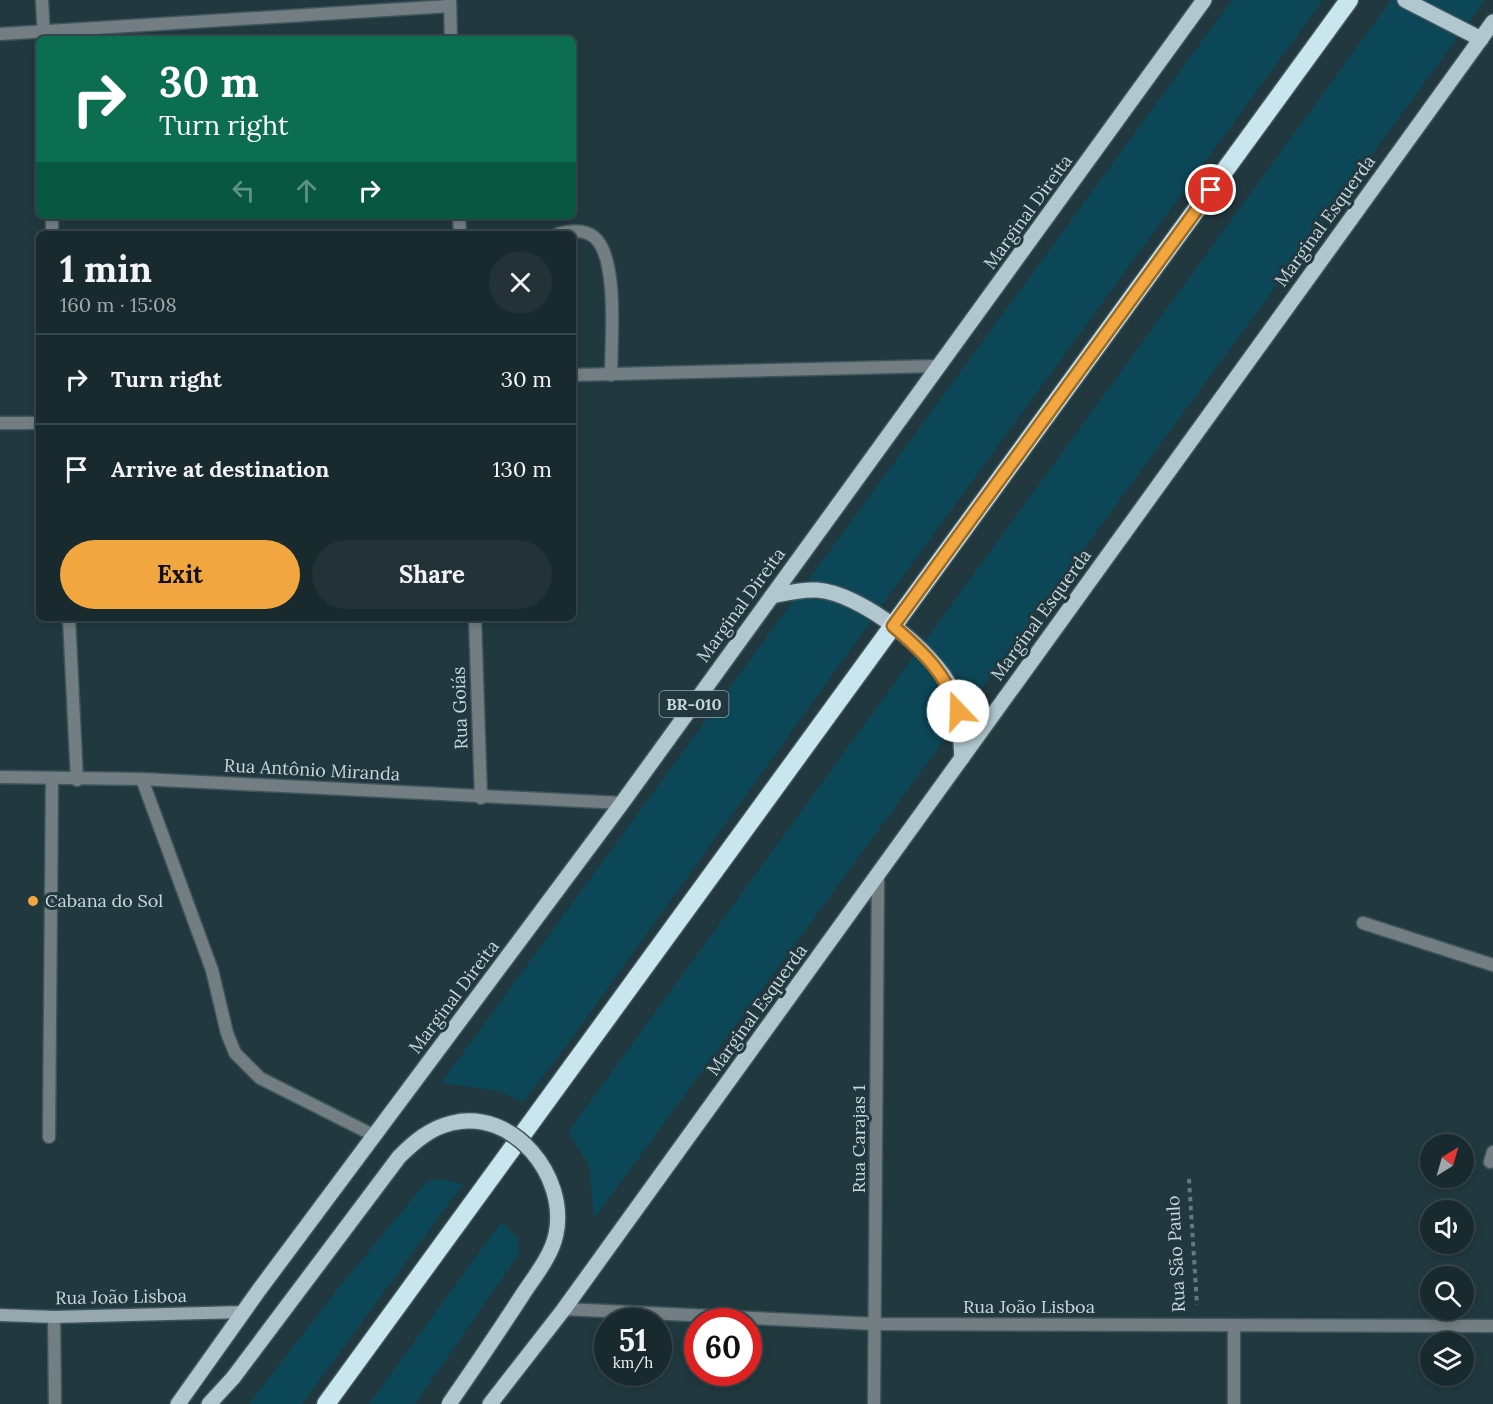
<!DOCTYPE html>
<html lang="en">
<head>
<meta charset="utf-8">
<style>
	:root { --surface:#192a2f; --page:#223237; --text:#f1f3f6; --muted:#9fa7aa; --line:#37464b; --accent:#f1a63f }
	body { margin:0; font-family:Lora,serif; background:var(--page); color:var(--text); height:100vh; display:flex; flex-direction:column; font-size:22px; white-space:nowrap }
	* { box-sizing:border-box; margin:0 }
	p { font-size:20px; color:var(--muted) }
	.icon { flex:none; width:33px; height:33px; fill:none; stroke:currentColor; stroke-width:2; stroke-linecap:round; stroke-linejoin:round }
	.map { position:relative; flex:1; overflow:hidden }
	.details { position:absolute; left:36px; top:231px; width:540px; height:390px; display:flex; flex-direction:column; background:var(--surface); border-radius:9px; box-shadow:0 3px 9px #0003,0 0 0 2px var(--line) }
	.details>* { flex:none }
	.banner { position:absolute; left:36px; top:36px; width:540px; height:183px; border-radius:9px; box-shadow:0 3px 9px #0003,0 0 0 2px var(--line); background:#0b6e4f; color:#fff; overflow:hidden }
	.needle { width:39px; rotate:37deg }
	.controls { position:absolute; left:1420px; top:1134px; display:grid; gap:12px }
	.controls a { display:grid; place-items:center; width:54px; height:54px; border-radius:50%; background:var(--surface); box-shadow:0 3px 9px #0003,0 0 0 2px var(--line); font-size:30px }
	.speed { position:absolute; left:594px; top:1308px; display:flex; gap:12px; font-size:30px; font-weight:700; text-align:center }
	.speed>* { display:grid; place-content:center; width:78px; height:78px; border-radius:50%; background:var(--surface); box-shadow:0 3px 9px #0003,0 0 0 2px var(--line); line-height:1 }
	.speed small { font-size:15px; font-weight:400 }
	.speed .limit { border:9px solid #d22; background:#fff; color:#111 }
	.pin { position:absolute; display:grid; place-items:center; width:51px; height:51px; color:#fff; margin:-26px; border:3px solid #fff; border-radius:50%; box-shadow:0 2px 6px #0007 }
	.me { position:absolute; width:66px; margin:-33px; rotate:339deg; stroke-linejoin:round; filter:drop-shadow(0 0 4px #0008) }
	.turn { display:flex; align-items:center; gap:21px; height:126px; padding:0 24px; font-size:27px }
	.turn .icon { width:78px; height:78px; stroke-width:2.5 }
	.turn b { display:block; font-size:42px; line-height:51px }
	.lanes { display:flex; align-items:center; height:57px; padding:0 24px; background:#0003; justify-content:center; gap:30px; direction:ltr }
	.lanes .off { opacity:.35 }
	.round { display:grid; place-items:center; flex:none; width:63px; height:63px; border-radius:32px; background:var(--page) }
	.overview { display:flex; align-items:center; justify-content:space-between; height:102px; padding:0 24px }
	h1 { font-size:36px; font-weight:700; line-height:45px }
	.action { display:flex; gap:12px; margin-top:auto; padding:12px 24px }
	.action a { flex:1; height:69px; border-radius:36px; background:var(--accent); color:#111; font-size:24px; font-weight:700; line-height:69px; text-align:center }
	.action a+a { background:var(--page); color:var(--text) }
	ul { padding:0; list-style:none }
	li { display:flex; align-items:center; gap:18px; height:90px; padding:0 24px; border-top:2px solid var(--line) }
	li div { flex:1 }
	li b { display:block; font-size:22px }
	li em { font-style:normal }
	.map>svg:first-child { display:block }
	.green { fill:#0c4757 }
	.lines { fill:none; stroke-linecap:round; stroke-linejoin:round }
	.lane-casing { stroke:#3f555b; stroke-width:15 }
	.street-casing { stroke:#3f555b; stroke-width:15 }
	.secondary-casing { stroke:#3f555b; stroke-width:15 }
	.primary-casing { stroke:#3f555b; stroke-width:18 }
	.highway-casing { stroke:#3f555b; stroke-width:21 }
	.path { stroke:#65787e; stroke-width:4; stroke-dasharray:4.5 4.5; stroke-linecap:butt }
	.lane { stroke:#737e82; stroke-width:12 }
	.street { stroke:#737e82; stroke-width:12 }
	.secondary { stroke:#96a7ae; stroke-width:12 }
	.primary { stroke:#b1c7cf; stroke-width:15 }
	.highway { stroke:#c9e5ee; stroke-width:18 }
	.primary-bridge-casing { stroke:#3f555b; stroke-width:18; stroke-linecap:butt }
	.primary-bridge { stroke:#b1c7cf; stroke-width:15 }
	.route-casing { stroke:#9d6c29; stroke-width:15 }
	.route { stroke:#f1a63f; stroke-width:10 }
	.poi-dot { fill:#f1a63f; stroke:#21383f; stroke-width:2 }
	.labels { text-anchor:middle; stroke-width:6; stroke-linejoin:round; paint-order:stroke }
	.shield { fill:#21383f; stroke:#97a7ac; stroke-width:1.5 }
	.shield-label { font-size:16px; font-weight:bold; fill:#c9d7db }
	.street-label { font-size:18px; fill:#c9d7db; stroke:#21383f }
	.poi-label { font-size:18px; fill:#c9d7db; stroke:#21383f; text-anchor:start }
</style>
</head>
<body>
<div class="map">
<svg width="1493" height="1404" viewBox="0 0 1493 1404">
	<rect width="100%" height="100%" fill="#21383f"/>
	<g class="green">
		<path d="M 1232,0 L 1323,0 L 911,565 L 567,1045 L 523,1102 L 499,1091 L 441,1083 Z"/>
		<path d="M 1391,0 L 1485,0 L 594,1219 L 589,1166 L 568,1132 Z"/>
		<path d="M 439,1179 L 463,1184 L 302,1404 L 249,1404 L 340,1286 L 427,1181 Z"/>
		<path d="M 501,1222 L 518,1238 L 519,1254 L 415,1404 L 369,1404 Z"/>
	</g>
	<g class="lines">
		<g class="lane-casing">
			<g id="lane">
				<path d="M 558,234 C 569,231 584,229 594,237 C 619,257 611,344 611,375"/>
				<path d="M 573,375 L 937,366"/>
				<path d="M 142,779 L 212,970 L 227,1033 L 235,1053 L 260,1078 L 375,1136"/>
			</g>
		</g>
		<g class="street-casing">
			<g id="street">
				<path d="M 42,0 L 44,38"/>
				<path d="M 450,0 L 451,39"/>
				<path d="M 0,34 L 450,6"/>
				<path d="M 52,216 L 52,234"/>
				<path d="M 459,216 L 460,234"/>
				<path d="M 0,423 L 39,423"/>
				<path d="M 69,618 L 77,780"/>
				<path d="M 475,618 L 481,798"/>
				<path d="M 0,777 L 142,779 L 622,803"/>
				<path d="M 1363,923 L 1493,965"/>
				<path d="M 49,1137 L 52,779"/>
				<path d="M 1490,1162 L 1493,1152"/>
				<path d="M 564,1309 L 876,1324 L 1493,1326"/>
				<path d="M 54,1317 L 55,1404"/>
				<path d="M 874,1404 L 878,875"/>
				<path d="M 1234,1404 L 1234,1326"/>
			</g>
		</g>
		<g class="secondary-casing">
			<path id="secondary" d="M 0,1315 L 54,1317 L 243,1312"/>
		</g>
		<g class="primary-casing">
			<g id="primary">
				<path d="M 1405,0 L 1481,39"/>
				<path d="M 772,596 C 786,593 802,589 817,590 C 861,593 934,651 952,690 C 961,711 960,736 962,758"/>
				<path d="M 178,1404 L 259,1290 L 622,803 L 1204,0"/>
				<path d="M 209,1404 L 233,1378"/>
				<path d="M 490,1404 L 564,1309 L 1493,22"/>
			</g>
		</g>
		<g class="highway-casing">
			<path id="highway" d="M 326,1404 L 1349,0"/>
		</g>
		<path class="path" d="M 1189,1179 L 1197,1305"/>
		<use href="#lane" class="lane"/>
		<use href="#street" class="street"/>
		<use href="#secondary" class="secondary"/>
		<use href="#primary" class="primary"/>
		<use href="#highway" class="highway"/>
		<g class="primary-bridge-casing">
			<path id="primary-bridge" d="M 233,1378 L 399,1157 C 414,1142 430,1128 452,1123 C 513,1108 568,1176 556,1234 C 552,1255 535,1276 523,1294 C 499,1331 474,1368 449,1404"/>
		</g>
		<use href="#primary-bridge" class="primary-bridge"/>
	</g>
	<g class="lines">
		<g class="route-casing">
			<path id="route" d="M 958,711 C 947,674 922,651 893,626 L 1211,190"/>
		</g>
		<use href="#route" class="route"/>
	</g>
	<circle class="poi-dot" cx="33" cy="901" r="6"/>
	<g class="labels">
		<rect class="shield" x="659.5" y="691" width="69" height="26" rx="4.5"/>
		<g class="shield-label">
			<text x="694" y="710">BR-010</text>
		</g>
		<g class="street-label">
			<text transform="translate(1028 212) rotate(-54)" y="6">Marginal Direita</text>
			<text transform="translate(1325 221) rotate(-54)" y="6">Marginal Esquerda</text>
			<text transform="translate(741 605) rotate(-54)" y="6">Marginal Direita</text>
			<text transform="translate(1041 615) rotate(-54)" y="6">Marginal Esquerda</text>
			<text transform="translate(460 708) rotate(-92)" y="6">Rua Goiás</text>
			<text transform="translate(312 770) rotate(3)" y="6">Rua Antônio Miranda</text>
			<text transform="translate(454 997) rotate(-53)" y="6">Marginal Direita</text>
			<text transform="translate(757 1010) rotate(-54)" y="6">Marginal Esquerda</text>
			<text transform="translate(859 1139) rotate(-90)" y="6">Rua Carajas 1</text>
			<text transform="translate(1176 1254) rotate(-93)" y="6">Rua São Paulo</text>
			<text transform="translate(121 1297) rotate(-1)" y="6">Rua João Lisboa</text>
			<text x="1029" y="1313">Rua João Lisboa</text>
		</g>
		<g class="poi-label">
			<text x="45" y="907">Cabana do Sol</text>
		</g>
	</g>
</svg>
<div class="controls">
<a><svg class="needle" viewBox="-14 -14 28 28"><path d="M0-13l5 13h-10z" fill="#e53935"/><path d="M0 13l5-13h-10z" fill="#9fa7aa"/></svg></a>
<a><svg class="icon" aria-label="sound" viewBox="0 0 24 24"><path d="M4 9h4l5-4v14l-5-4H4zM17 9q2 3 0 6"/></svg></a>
<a><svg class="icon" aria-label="search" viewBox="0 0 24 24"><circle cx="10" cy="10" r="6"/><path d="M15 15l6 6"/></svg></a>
<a><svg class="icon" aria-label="layers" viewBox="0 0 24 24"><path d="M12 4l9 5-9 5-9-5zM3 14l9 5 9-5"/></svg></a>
</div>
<div class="speed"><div>51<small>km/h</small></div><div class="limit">60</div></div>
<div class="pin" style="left:1211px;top:190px;background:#d93025"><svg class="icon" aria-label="arrive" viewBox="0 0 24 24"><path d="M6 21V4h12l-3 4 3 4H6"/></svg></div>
<svg class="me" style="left:958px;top:711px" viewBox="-20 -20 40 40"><circle r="19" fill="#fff"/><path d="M0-13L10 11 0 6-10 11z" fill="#f1a63f"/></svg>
<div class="banner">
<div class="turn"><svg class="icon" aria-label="right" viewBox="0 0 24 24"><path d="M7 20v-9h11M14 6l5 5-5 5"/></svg><div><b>30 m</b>Turn right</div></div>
<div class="lanes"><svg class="icon off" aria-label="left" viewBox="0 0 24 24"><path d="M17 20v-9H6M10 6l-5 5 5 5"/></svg><svg class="icon off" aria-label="ahead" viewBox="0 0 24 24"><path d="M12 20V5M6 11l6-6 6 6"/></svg><svg class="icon" aria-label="right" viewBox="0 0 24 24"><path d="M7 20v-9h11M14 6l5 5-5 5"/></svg></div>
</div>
<section class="details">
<div class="overview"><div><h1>1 min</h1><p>160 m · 15:08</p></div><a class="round"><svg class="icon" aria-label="close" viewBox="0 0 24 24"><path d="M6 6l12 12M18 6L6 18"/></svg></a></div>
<ul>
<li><svg class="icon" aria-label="right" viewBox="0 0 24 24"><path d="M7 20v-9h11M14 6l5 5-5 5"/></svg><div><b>Turn right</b></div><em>30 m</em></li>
<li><svg class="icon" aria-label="arrive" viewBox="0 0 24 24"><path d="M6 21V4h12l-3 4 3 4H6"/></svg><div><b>Arrive at destination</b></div><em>130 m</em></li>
</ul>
<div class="action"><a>Exit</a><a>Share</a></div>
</section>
</div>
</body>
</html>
